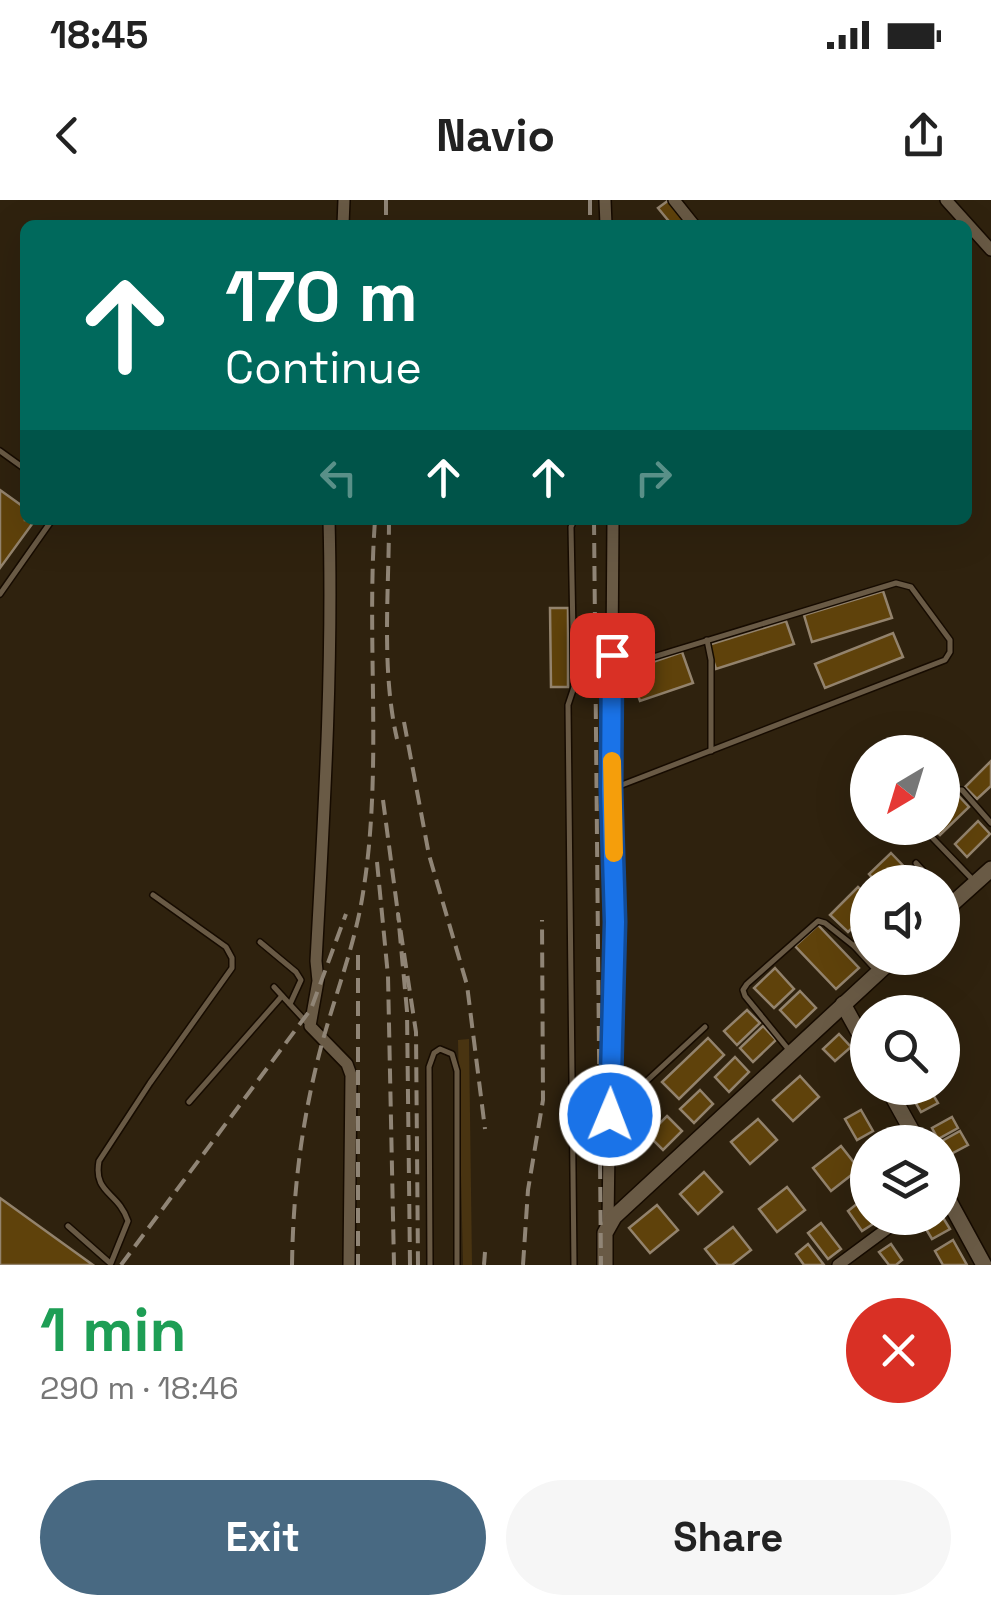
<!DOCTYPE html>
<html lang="en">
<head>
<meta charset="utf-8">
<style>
	:root { --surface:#fff; --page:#f6f6f6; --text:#222; --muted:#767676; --accent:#486982 }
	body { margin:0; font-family:"Space Grotesk",sans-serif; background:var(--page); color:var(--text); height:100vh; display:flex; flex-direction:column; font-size:38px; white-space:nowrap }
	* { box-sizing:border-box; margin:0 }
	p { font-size:32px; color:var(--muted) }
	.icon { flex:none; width:55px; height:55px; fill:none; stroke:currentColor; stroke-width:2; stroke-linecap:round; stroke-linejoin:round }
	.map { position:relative; height:1065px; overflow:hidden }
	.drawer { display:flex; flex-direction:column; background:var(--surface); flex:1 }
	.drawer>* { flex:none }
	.top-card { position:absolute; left:20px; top:20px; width:952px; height:305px; border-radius:15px; box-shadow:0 10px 40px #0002; background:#00695c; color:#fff; overflow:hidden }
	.needle { width:65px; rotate:218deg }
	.tools { position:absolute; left:850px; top:535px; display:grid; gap:20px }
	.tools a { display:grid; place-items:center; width:110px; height:110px; border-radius:50%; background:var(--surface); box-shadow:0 10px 40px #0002; font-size:50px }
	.pin { position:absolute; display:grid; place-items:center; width:85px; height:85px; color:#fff; margin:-42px; border-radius:20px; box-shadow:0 5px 15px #0006 }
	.me { position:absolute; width:110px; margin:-55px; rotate:1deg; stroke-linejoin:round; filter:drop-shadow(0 0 8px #0008) }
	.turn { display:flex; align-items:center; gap:35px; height:210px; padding:0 40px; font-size:45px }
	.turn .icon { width:130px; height:130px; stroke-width:2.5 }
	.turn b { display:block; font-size:70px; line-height:85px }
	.lanes { display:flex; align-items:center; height:95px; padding:0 40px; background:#0003; justify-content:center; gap:50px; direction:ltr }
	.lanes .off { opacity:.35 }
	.round { display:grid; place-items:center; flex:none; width:105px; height:105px; border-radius:52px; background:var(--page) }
	.head { display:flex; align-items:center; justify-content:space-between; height:170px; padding:0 40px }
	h1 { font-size:60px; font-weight:600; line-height:75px; color:#1e9e55 }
	.primary-button { display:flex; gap:20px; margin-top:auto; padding:20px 40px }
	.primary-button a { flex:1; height:115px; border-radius:60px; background:var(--accent); color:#fff; font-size:40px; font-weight:600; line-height:115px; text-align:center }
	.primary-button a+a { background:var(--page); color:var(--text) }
	.status { display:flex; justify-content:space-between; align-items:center; height:70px; padding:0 50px; background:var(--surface); direction:ltr }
	.status svg { height:28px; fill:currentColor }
	header { display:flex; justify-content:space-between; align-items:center; height:130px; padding:0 40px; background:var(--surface); font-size:45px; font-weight:600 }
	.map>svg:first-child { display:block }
	.green { fill:#493411 }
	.building { fill:#5f420b; stroke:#93836d; stroke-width:2.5 }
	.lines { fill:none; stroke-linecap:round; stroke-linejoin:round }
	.lane-casing { stroke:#160b00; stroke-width:8 }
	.street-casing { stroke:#160b00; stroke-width:14 }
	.secondary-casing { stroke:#160b00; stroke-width:18 }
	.lane { stroke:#695a45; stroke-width:5 }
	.street { stroke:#695a45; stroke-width:11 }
	.secondary { stroke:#695a45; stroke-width:15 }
	.rail { stroke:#908576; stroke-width:4; stroke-dasharray:15 8; stroke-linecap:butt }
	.route-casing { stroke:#114b97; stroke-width:25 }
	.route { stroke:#1a73e8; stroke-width:18 }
	.slow { stroke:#f59e0b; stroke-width:18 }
</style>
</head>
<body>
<div class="status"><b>18:45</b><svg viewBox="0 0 49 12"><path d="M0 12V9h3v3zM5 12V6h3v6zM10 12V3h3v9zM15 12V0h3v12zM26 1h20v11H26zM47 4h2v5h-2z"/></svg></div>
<header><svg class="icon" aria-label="back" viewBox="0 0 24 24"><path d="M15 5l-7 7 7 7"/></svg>Navio<svg class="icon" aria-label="share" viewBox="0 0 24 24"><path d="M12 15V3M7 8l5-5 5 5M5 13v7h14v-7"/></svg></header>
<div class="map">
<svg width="991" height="1065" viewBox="0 0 991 1065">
	<rect width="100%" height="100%" fill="#2f220e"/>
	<path class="green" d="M 469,839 L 472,1065 L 463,1065 L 458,840 Z"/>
	<g class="building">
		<path d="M 669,0 L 685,19 L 677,25 L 672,25 L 658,8 Z"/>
		<path d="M 0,290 L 25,308 L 25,320 L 35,320 L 0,368 Z"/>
		<path d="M 883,391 L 892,418 L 812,442 L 804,415 Z"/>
		<path d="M 550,408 L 568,408 L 568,487 L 551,487 Z"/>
		<path d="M 786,421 L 794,444 L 716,469 L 708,445 Z"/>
		<path d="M 893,433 L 903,457 L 825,488 L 815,464 Z"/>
		<path d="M 682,452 L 693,483 L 640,501 L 629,470 Z"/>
		<path d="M 991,561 L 991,586 L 977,599 L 965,587 Z"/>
		<path d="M 957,594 L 969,607 L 940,635 L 932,628 L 942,628 L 942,608 Z"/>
		<path d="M 978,621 L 990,634 L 967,657 L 955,644 Z"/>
		<path d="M 891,653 L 919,682 L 876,682 L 869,674 Z"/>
		<path d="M 858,687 L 868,696 L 868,713 L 848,732 L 830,715 Z"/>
		<path d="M 818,725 L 859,768 L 836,789 L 795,746 Z"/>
		<path d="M 775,768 L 794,789 L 774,808 L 754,788 Z"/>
		<path d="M 800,791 L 816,808 L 796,827 L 780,810 Z"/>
		<path d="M 747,810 L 760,823 L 737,845 L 724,831 Z"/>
		<path d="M 763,826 L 776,840 L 753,862 L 740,848 Z"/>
		<path d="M 839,834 L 851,847 L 835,861 L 823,849 Z"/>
		<path d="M 708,838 L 724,855 L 679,899 L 662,882 Z"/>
		<path d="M 735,857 L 749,872 L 729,892 L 715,877 Z"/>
		<path d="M 800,876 L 819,897 L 793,921 L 773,900 Z"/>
		<path d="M 925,888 L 929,888 L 938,903 L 921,912 L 911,895 Z"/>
		<path d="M 700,890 L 713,904 L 694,923 L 680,909 Z"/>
		<path d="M 861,910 L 873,931 L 857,940 L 845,919 Z"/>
		<path d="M 667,916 L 682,931 L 663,950 L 648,935 Z"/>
		<path d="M 952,917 L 958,928 L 938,939 L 932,928 Z"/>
		<path d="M 758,919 L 777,940 L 750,964 L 731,942 Z"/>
		<path d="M 960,931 L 968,945 L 949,955 L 942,941 Z"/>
		<path d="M 841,946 L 859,969 L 831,991 L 813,968 Z"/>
		<path d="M 704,972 L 722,992 L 698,1014 L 680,994 Z"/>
		<path d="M 787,987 L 805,1010 L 777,1032 L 759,1009 Z"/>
		<path d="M 0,998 L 93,1065 L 0,1065 Z"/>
		<path d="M 858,1003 L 873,1024 L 862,1031 L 848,1011 Z"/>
		<path d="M 657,1005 L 678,1030 L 650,1053 L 629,1028 Z"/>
		<path d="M 942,1016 L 950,1029 L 932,1039 L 923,1024 Z"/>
		<path d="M 821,1023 L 841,1049 L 828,1059 L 808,1033 Z"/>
		<path d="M 733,1027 L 751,1050 L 732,1065 L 718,1065 L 705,1049 Z"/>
		<path d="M 953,1040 L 967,1065 L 943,1065 L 935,1051 Z"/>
		<path d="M 808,1044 L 824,1065 L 804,1065 L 796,1054 Z"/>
		<path d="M 891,1044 L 902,1060 L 896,1065 L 889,1065 L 879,1052 Z"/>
	</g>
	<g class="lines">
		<g class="lane-casing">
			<g id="lane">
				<path d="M 0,251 L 25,269"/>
				<path d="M 574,320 L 571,327 L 574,487 L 568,505 L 574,1065"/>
				<path d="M 0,394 L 52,320"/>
				<path d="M 707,440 L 711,460 L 711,551"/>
				<path d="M 614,469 L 896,383 L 911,387 L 950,440 L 950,452 L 945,460 L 614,588"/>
				<path d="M 942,599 L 953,590 L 962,590 L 991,623"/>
				<path d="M 923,628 L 974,681"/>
				<path d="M 916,663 L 933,682"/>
				<path d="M 868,732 L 854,746 L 876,770"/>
				<path d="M 260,742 L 296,772 L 301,780 L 290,804"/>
				<path d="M 274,787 L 308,824"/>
				<path d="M 789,850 L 745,796 L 743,790 L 747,784 L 818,721 L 825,723 L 854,746"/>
				<path d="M 189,902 L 282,796"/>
				<path d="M 612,913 L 705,827"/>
				<path d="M 68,1026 L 110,1063"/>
				<path d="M 111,1063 L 128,1021 C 118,991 93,994 99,961 L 150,883 L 232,768 L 232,758 L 226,747 L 153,695"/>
				<path d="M 430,1065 L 429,867 L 434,853 L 440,849 L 452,854 L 457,871 L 457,1065"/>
			</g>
		</g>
		<g class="street-casing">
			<g id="street">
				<path d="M 605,0 L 606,25"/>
				<path d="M 674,0 L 694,25"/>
				<path d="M 946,0 L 991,50"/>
				<path d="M 343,25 L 344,0"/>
				<path d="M 329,320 C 333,467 324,614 316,761 L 318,781 L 310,826 L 347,864 L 351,875 L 349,1065"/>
				<path d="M 608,1024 L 611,791 L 615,722 L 611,589 L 613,320"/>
				<path d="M 838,1065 L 888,1028"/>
			</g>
		</g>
		<g class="secondary-casing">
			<g id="secondary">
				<path d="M 942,713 L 991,669"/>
				<path d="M 843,804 L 868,849"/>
				<path d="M 888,888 L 918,942"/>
				<path d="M 942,988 L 984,1065"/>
				<path d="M 605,1065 L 605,1033 L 614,1017 L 894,758"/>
			</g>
		</g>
		<use href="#lane" class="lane"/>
		<use href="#street" class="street"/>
		<use href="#secondary" class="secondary"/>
		<g class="rail">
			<path d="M 386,0 L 386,25"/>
			<path d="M 590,0 L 590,25"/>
			<path d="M 389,320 C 389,392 381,469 397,539"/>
			<path d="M 594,320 L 601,1065"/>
			<path d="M 404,522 L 429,655 L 467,785 L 485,929"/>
			<path d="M 383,600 L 398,714"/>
			<path d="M 377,662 L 388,776 L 394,1065"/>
			<path d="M 358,755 L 358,1065"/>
			<path d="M 121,1065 L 311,809 L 346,714"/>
			<path d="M 292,1065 C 293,990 302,919 321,847 C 335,795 355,745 363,693 C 383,569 366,444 375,320"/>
			<path d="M 410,1065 L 407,811 L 398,714 L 416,832 L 418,1065"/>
			<path d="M 484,1065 L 485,1052"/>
			<path d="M 523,1065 L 528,990 L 543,900 L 542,720"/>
		</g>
	</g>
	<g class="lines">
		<g class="route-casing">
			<path id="route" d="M 610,915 L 615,722 L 611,589 L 612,455"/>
		</g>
		<use href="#route" class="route"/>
		<path class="slow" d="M 612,561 L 614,653"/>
	</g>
</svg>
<div class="tools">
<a><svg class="needle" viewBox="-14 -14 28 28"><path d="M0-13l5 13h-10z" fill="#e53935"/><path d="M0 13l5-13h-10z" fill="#767676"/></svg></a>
<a><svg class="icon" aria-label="sound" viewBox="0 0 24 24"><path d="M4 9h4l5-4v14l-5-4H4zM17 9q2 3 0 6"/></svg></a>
<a><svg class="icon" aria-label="search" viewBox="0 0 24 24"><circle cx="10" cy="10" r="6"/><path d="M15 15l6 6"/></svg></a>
<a><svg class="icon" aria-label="layers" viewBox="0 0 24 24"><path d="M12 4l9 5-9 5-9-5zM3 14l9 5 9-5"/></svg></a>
</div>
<div class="pin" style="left:612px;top:455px;background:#d93025"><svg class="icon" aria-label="arrive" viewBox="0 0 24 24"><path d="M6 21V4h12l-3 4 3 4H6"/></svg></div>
<svg class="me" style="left:610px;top:915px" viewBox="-20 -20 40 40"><circle r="17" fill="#1a73e8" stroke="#fff" stroke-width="3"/><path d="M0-11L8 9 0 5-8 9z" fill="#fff"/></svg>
<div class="top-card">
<div class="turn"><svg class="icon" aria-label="ahead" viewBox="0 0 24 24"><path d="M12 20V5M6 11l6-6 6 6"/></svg><div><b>170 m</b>Continue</div></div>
<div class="lanes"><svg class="icon off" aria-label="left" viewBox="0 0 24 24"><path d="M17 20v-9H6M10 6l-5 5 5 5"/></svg><svg class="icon" aria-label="ahead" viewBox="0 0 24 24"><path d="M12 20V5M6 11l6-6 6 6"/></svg><svg class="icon" aria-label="ahead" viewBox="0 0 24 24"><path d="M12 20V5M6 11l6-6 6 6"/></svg><svg class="icon off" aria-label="right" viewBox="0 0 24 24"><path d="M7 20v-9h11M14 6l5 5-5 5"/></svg></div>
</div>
</div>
<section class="drawer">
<div class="head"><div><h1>1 min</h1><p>290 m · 18:46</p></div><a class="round" style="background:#d93025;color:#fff"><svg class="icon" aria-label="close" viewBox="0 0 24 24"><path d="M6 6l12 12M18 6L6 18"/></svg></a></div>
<div class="primary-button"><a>Exit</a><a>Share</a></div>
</section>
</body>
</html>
